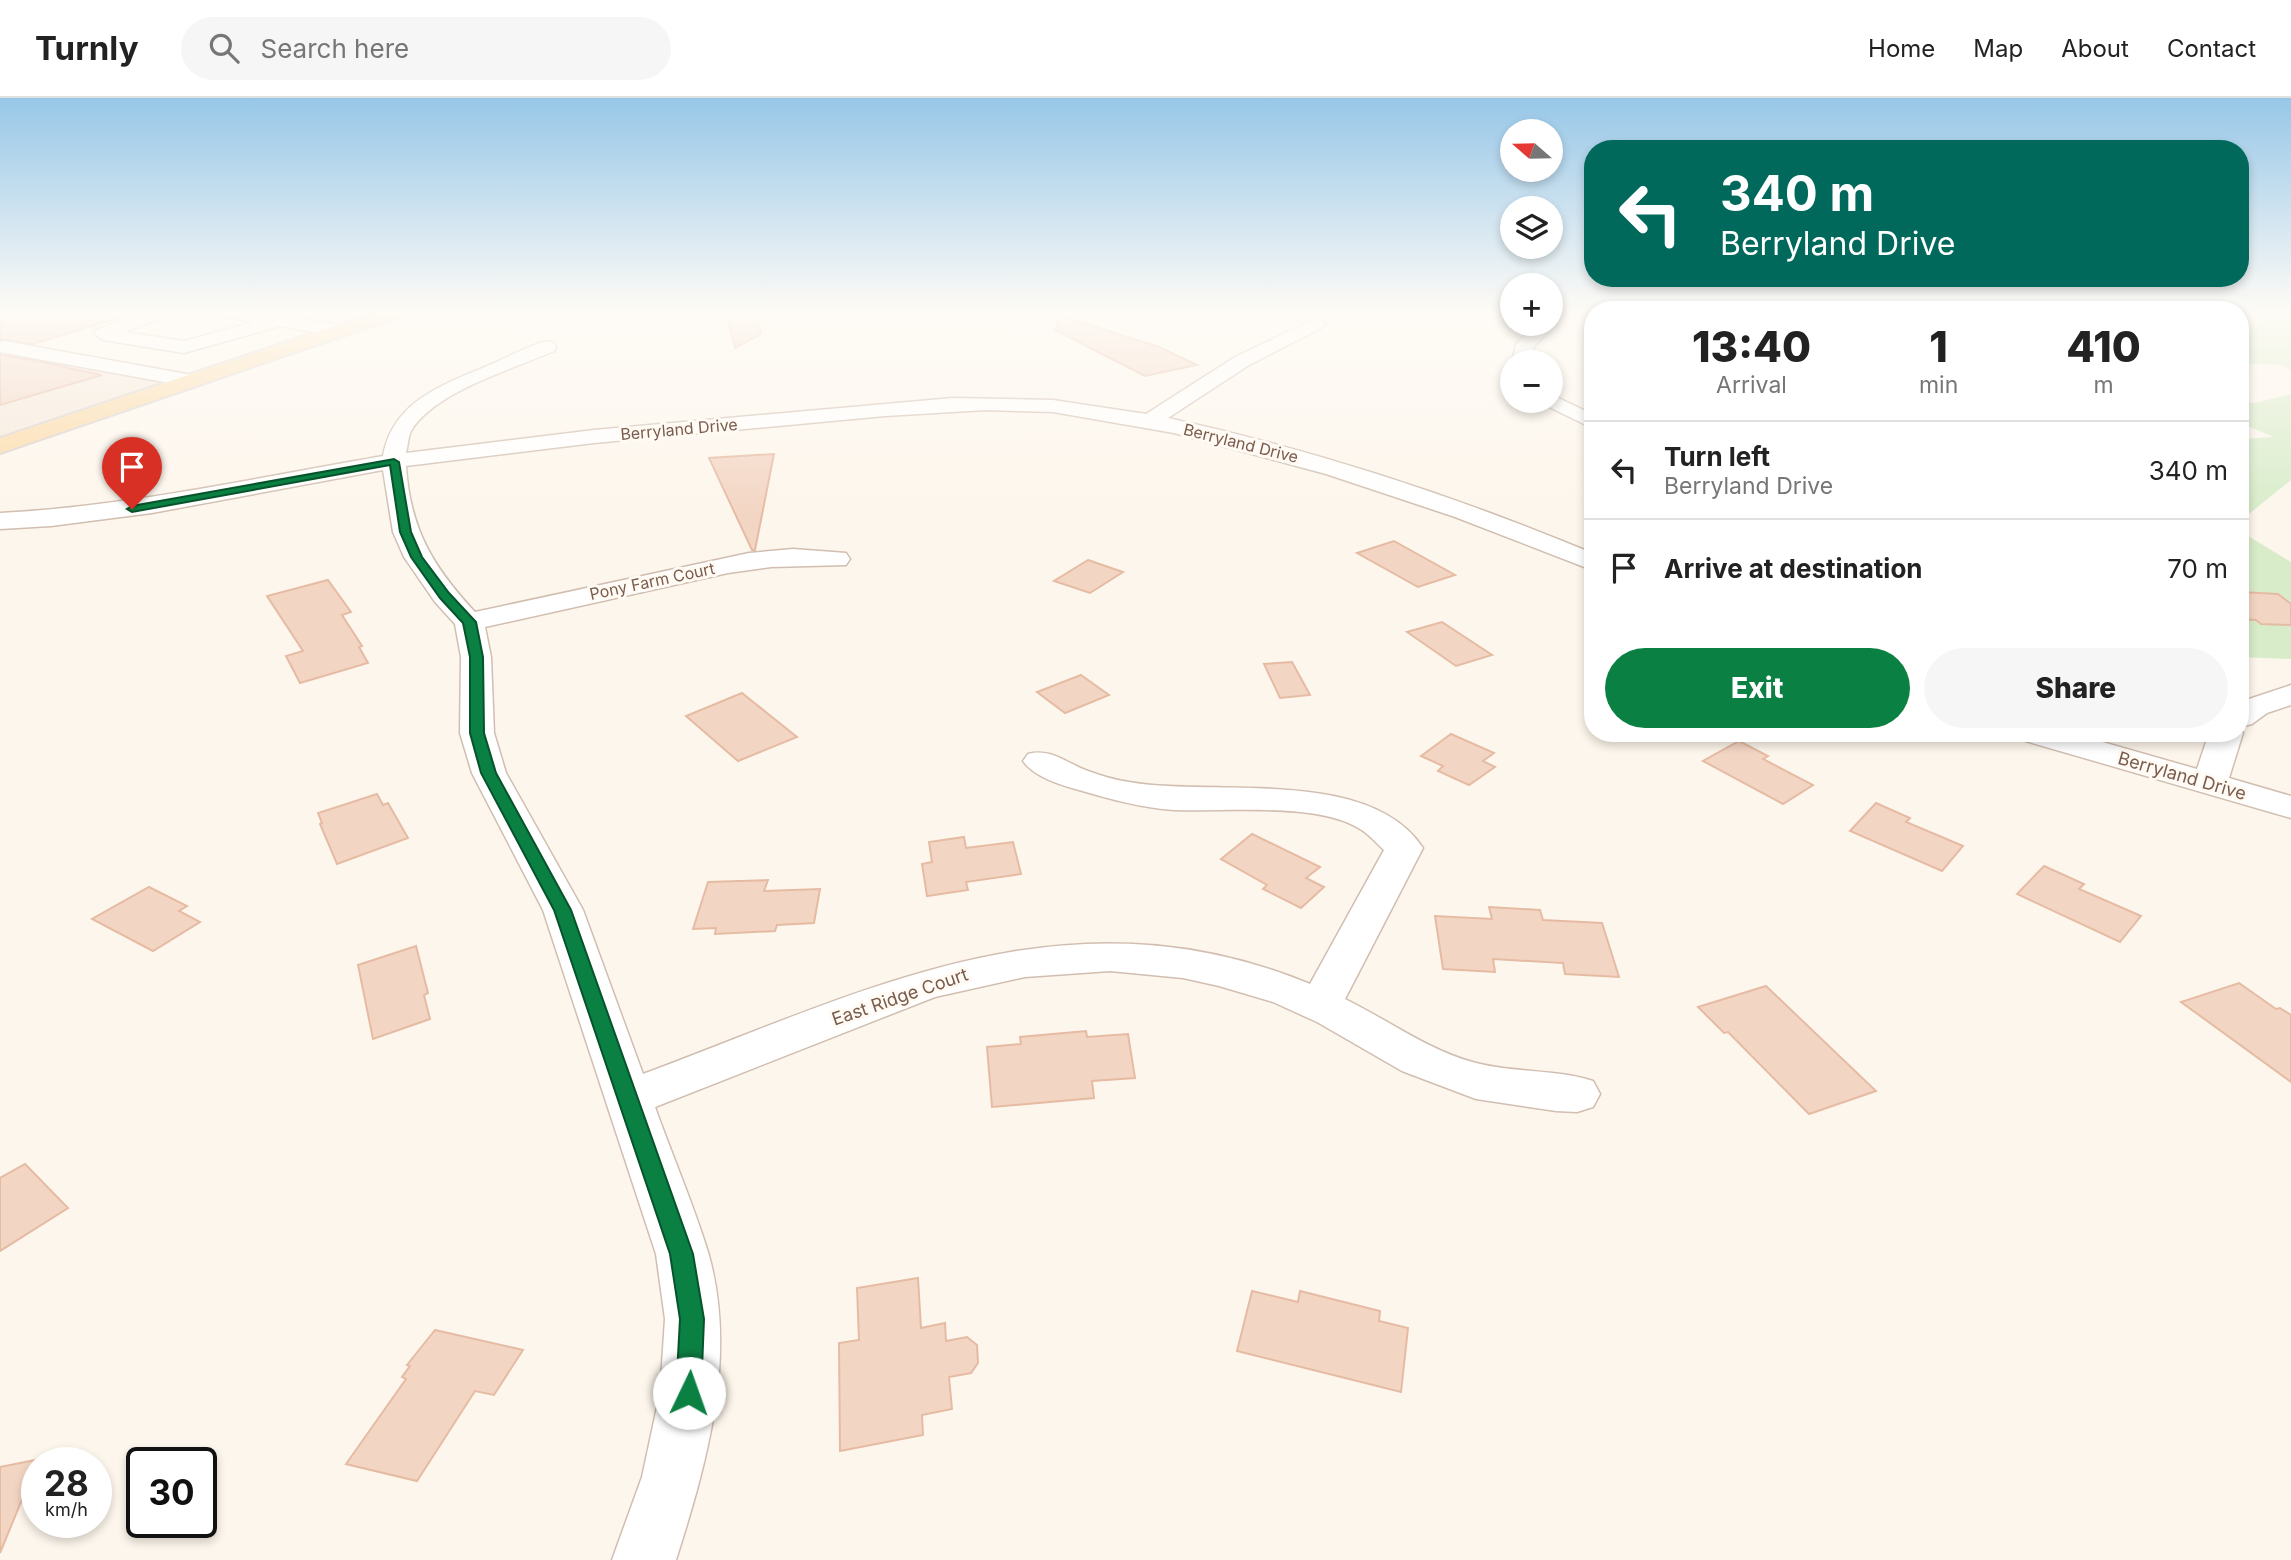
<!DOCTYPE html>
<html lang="en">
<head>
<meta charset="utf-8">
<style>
	:root { --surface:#fff; --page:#f6f6f6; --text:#222; --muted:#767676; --line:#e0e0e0; --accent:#0b8043 }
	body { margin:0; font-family:Inter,sans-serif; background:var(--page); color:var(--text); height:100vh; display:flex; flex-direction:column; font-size:26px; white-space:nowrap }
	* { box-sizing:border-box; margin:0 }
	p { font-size:23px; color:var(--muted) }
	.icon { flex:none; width:38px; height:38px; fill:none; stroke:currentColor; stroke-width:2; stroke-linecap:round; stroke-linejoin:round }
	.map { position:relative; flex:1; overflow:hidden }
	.side { position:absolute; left:1584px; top:203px; width:665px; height:441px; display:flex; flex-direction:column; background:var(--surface); border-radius:28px; box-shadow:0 4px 10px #0003 }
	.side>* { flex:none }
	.top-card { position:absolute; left:1584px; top:42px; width:665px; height:147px; border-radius:28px; box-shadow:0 4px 10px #0003; background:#00695c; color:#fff; overflow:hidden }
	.needle { width:46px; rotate:290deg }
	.tools { position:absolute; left:1500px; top:21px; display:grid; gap:14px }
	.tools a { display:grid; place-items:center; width:63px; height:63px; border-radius:50%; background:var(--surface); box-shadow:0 4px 10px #0003; font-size:35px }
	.speed { position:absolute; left:21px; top:1349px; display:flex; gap:14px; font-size:35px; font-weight:700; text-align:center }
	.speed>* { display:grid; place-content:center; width:91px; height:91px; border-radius:50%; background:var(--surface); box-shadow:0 4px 10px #0003; line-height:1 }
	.speed small { font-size:18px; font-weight:400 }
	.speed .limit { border:4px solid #111; border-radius:10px; background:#fff; color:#111 }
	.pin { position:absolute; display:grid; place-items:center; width:60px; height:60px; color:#fff; margin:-72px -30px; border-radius:50% 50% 50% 0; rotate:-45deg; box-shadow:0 0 7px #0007 }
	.pin .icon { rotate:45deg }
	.me { position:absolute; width:77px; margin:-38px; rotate:3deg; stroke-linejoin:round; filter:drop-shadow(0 0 5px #0008) }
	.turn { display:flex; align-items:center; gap:24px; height:147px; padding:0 21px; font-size:32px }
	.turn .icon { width:91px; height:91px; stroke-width:2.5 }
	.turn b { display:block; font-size:49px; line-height:60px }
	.eta { display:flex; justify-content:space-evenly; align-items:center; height:119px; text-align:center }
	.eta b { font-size:42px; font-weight:800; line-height:49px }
	.cta { display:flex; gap:14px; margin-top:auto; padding:14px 21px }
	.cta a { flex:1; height:80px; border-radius:42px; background:var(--accent); color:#fff; font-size:28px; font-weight:800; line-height:80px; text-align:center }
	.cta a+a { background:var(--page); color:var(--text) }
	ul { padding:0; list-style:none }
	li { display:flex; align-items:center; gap:21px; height:98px; padding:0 21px; border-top:2px solid var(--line) }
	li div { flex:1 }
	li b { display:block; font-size:26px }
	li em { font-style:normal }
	header { display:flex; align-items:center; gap:42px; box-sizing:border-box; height:98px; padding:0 35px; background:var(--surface); border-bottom:2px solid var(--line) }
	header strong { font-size:33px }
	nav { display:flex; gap:38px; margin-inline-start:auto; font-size:24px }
	.search { width:490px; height:63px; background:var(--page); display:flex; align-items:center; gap:18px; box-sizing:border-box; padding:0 24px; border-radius:38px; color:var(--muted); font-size:26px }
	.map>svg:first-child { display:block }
	.residential { fill:#f5e8da }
	.green { fill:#d8ecc9 }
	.building { fill:#f3d5c3; stroke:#e6bba3; stroke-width:2 }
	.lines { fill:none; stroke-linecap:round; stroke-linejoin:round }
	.minor-casing { stroke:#d1beb0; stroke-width:3 }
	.major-casing { stroke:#dad1cd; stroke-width:4 }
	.minor { fill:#fff; fill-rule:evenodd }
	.major { fill:#fbd9a5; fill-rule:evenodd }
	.route { fill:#0b8043; stroke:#07532c; stroke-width:2 }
	.labels { text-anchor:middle; stroke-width:6; stroke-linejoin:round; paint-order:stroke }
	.far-street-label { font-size:16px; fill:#7a5c4d; stroke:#fffaf3 }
	.street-label { font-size:18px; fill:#7a5c4d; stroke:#fffaf3 }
</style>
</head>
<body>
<header>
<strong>Turnly</strong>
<div class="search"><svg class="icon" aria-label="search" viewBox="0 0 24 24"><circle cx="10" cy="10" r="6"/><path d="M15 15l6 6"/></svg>Search here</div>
<nav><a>Home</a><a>Map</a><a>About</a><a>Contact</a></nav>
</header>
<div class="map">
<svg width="2291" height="1462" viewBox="0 0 2291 1462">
	<rect width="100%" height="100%" fill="#fdf6ec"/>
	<path class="residential" d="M 0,246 L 187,276 L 0,338 Z"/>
	<g class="green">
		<path d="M 2240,212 L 2291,212 L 2291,272 L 2281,267 L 2240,265 Z"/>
		<path d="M 2291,296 L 2291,382 L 2240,423 L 2240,341 L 2274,339 L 2240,325 L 2240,304 L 2255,305 Z"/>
		<path d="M 2240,433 L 2291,464 L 2291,561 L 2240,559 Z"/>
	</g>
	<g class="building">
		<path d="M 0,212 L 120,212 L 121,219 L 33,246 L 0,241 Z"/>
		<path d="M 726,212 L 754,212 L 761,236 L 735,250 Z"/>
		<path d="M 1061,218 L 1159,249 L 1197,267 L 1145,278 L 1055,232 Z"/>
		<path d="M 0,257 L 36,263 L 102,277 L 0,307 Z"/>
		<path d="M 774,356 L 755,452 L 752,452 L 709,360 Z"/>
		<path d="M 1394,443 L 1455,477 L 1418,489 L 1357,455 Z"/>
		<path d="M 1088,462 L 1123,474 L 1090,495 L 1054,483 Z"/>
		<path d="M 328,482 L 351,514 L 342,517 L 362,548 L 359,549 L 368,565 L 300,585 L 286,558 L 303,553 L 267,498 Z"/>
		<path d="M 2240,494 L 2278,496 L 2291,506 L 2291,527 L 2261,526 L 2256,522 L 2240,521 Z"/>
		<path d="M 1442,524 L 1492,557 L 1456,568 L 1407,534 Z"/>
		<path d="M 1292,564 L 1310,597 L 1280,600 L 1264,566 Z"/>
		<path d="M 1081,577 L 1109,597 L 1065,615 L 1037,594 Z"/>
		<path d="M 742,595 L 797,639 L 738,663 L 686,618 Z"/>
		<path d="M 1451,636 L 1494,655 L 1483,663 L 1495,669 L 1469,687 L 1438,673 L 1443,668 L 1421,658 Z"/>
		<path d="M 1739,643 L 1768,658 L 1763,661 L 1813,687 L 1783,706 L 1703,663 Z"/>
		<path d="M 377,696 L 383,707 L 388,705 L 408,740 L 337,766 L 320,726 L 322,725 L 318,715 Z"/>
		<path d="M 1876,705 L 1910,720 L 1906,724 L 1963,748 L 1942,773 L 1850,733 Z"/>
		<path d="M 1252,736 L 1320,769 L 1306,780 L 1324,789 L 1301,810 L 1263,791 L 1267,787 L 1221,761 Z"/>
		<path d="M 964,739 L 966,750 L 1013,744 L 1021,776 L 966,784 L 968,792 L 927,798 L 922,766 L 932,764 L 929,744 Z"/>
		<path d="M 2044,768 L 2084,786 L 2079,791 L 2141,818 L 2120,844 L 2017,796 Z"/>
		<path d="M 768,782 L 764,793 L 820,791 L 814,825 L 777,827 L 775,833 L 715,836 L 716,830 L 693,831 L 708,784 Z"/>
		<path d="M 149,789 L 187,808 L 179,813 L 200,824 L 153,853 L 92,821 Z"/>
		<path d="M 1489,809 L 1540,812 L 1543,822 L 1602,825 L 1619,879 L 1565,876 L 1563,865 L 1493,861 L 1495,874 L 1443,871 L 1435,818 L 1492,821 Z"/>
		<path d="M 416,848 L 428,895 L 424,897 L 430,921 L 373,941 L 358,867 Z"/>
		<path d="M 2239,885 L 2276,911 L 2280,910 L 2291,917 L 2291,984 L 2181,904 Z"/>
		<path d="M 1766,888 L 1876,993 L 1809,1016 L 1728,934 L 1724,935 L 1698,909 Z"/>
		<path d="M 1086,933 L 1087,939 L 1128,936 L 1135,980 L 1092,983 L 1094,1000 L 992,1009 L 987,949 L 1021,946 L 1020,939 Z"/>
		<path d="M 25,1066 L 68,1110 L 0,1153 L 0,1080 Z"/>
		<path d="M 918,1180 L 921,1230 L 945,1225 L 946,1243 L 967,1239 L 977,1247 L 978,1265 L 971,1275 L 949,1279 L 952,1311 L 922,1317 L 923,1337 L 840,1353 L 839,1245 L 859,1242 L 857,1190 Z"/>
		<path d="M 1252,1193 L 1298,1204 L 1300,1193 L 1380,1213 L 1379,1223 L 1408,1230 L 1401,1294 L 1237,1253 Z"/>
		<path d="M 435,1232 L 523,1252 L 494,1297 L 475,1293 L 417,1383 L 346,1366 L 406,1281 L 402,1279 L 410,1268 L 407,1267 Z"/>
		<path d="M 40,1361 L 37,1365 L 0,1455 L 0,1369 Z"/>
	</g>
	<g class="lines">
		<g class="minor-casing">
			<g id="minor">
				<path d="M 150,212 L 175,212 L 172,216 L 125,234 L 184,243 L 254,224 L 214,217 L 205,212 L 246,212 L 339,227 L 348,233 L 339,239 L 280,228 L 184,255 L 103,242 L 94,236 L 96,232 Z"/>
				<path d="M 1317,220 L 1326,225 L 1323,229 L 1249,267 L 1168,320 C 1314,352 1455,398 1592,455 L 1592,472 L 1455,419 L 1326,376 L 1174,335 L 1053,314 L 986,312 L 885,318 L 594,345 L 406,368 C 410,431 433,469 475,514 L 749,455 L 793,451 L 846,455 L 850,461 L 846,467 L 771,469 L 728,475 L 485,529 L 491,559 L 494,635 L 506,675 L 583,812 L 643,976 C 868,892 1068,786 1310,886 L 1384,752 C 1376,745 1369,736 1360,731 C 1318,704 1224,714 1174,712 C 1142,710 1110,701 1079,692 C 1061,687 1034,679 1023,663 L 1028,656 C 1051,650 1066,665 1088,673 C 1101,678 1116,682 1129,684 C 1214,699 1369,668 1423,750 L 1345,901 C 1388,922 1429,953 1476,965 C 1514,975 1556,971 1593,983 L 1600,996 L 1593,1009 L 1577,1014 L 1556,1013 L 1476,1001 L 1402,973 L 1317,924 L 1273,904 L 1219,888 L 1183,880 L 1110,873 L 1025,879 L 935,899 L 655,1009 C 672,1057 693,1105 708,1154 C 738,1257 707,1364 676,1462 L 612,1462 L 642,1379 L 660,1295 L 665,1221 L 656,1156 L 543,812 L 472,675 L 460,635 L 461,559 L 455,526 L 435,504 L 404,459 L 393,434 L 383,372 L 152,415 L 51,428 L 0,431 L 0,415 C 130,408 255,380 383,358 C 393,302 445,286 492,266 C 510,258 528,248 547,243 L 554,245 L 556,249 L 554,253 C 513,271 434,294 411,333 C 408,339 408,348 406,355 L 594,332 L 953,300 L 1053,302 L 1146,316 L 1235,259 Z"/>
				<path d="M 1550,221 L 1557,226 L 1534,248 L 1531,264 L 1512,265 L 1516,246 L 1537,226 L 1550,226 Z"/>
				<path d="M 4,243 L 192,277 L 199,279 L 202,283 L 199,287 L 192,289 L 4,255 L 0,254 L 0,244 Z"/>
				<path d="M 1550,296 L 1592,316 L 1592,330 L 1543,306 L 1540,303 L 1550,303 Z"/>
				<path d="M 2291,587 L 2291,607 L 2267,615 L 2252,626 L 2240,629 L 2240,604 Z"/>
				<path d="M 2240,631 L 2243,635 L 2229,680 L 2291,698 L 2291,720 L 2022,642 L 2018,635 L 2071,635 L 2197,671 L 2209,635 L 2240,635 Z"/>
			</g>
		</g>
		<g class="major-casing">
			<path id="major" d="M 382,212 L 409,212 L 407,216 L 0,355 L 0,340 Z"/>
		</g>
		<use href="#minor" class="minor"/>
		<use href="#major" class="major"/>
	</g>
	<linearGradient id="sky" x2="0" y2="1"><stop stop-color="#97c7e8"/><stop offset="0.51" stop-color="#fefbf6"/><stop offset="1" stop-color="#fefbf6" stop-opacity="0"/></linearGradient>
	<rect width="2291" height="417" fill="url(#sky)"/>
	<path class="route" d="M 394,361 L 399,364 L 411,434 L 422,459 L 449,495 L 476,524 L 483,559 L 484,635 L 496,675 L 571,812 L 693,1156 L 704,1221 L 701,1295 L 697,1304 L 689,1307 L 680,1304 L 676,1295 L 680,1221 L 670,1156 L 554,812 L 481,675 L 470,635 L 470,559 L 463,525 L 440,500 L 411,459 L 400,434 L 390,367 L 132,414 L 127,411 L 132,408 Z"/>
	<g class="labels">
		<g class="far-street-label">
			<text transform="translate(679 331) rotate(-5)" y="6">Berryland Drive</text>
			<text transform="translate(1241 345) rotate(14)" y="6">Berryland Drive</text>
			<text transform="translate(652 483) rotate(-12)" y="6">Pony Farm Court</text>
		</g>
		<g class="street-label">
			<text transform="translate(2182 678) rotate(16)" y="6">Berryland Drive</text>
			<text transform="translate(900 899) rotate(-19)" y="6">East Ridge Court</text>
		</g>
	</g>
</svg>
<div class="tools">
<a><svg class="needle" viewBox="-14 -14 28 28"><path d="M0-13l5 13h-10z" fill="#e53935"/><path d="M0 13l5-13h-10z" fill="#767676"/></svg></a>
<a><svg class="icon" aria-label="layers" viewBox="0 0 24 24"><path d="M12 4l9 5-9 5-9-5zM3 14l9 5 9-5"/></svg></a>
<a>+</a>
<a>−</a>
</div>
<div class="speed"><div>28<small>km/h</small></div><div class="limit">30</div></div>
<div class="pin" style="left:132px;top:411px;background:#d93025"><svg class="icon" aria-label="arrive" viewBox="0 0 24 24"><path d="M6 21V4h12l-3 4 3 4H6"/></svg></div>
<svg class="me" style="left:689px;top:1295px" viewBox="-20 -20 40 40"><circle r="19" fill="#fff"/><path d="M0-13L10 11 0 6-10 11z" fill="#0b8043"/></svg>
<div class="top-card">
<div class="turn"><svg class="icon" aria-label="left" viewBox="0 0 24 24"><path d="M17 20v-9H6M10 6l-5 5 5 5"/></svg><div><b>340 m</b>Berryland Drive</div></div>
</div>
<section class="side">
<div class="eta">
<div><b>13:40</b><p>Arrival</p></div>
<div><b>1</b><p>min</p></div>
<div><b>410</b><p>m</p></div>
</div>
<ul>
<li><svg class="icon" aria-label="left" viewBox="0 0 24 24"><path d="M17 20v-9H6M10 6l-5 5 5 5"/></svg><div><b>Turn left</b><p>Berryland Drive</p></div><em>340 m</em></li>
<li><svg class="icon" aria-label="arrive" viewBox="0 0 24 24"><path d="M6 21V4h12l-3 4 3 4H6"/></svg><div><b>Arrive at destination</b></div><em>70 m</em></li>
</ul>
<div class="cta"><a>Exit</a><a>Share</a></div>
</section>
</div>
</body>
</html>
